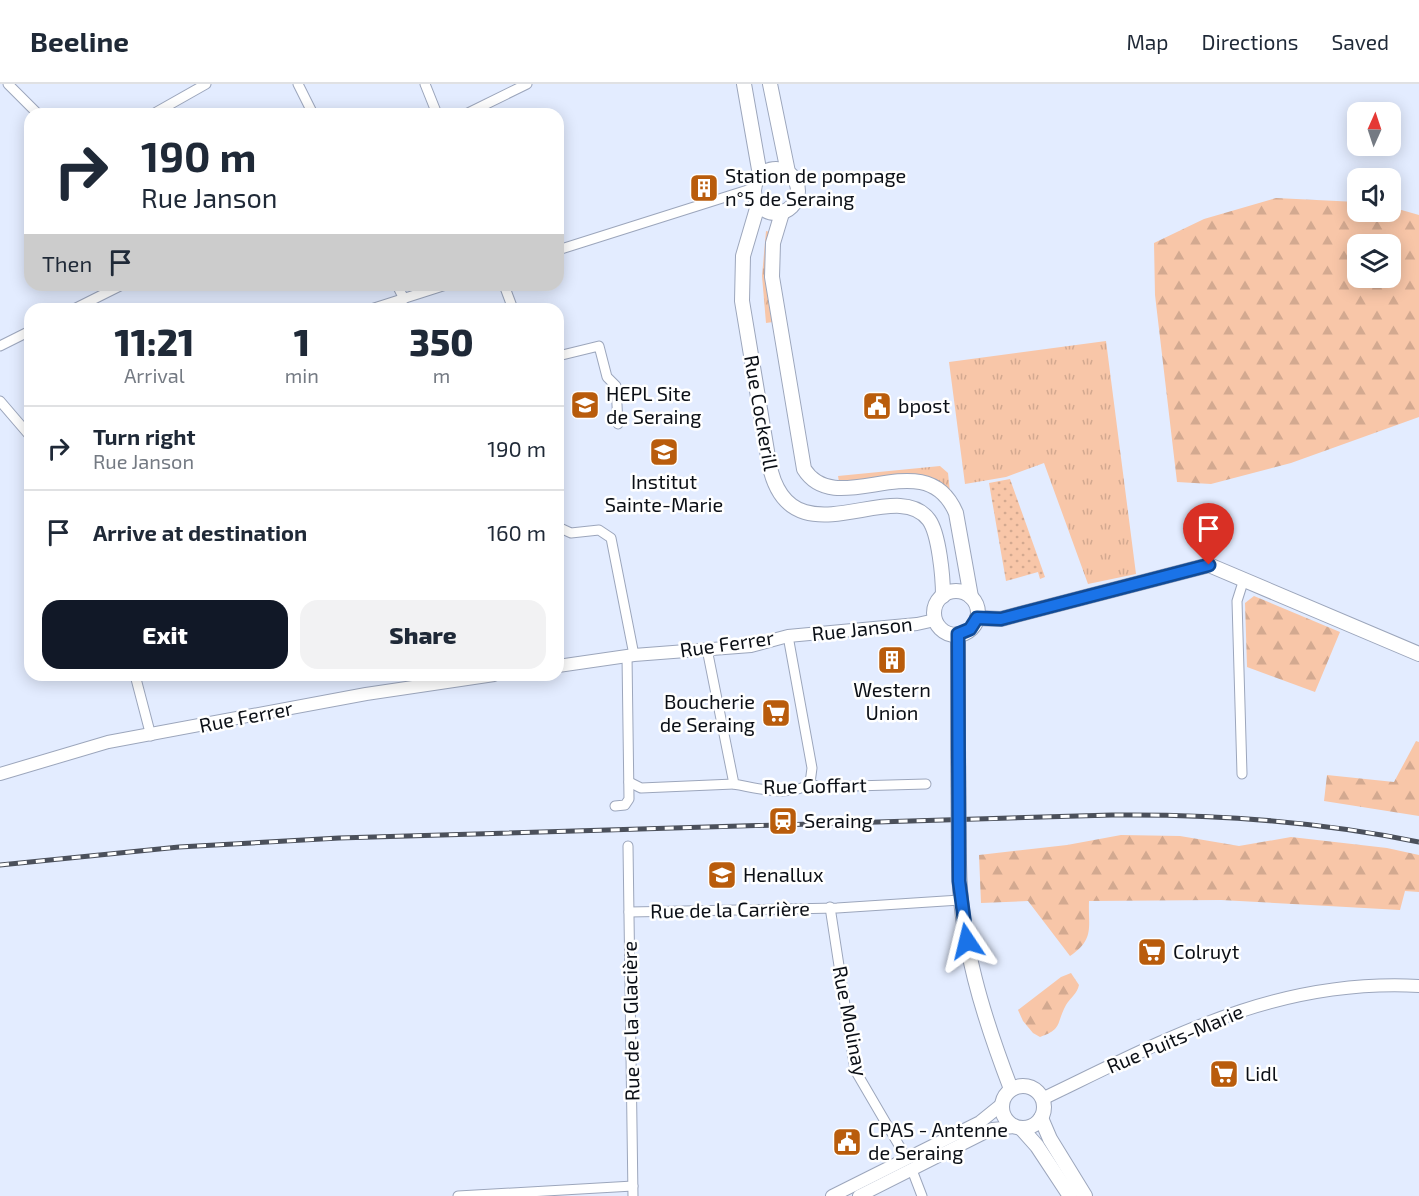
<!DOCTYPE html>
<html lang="en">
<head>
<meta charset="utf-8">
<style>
	:root { --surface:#fff; --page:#f2f2f3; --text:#1f2937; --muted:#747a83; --line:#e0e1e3; --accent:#111827 }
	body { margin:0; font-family:"Exo 2",sans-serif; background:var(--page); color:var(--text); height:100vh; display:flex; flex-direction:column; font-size:22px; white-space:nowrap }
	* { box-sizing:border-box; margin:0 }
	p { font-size:20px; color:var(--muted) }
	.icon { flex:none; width:33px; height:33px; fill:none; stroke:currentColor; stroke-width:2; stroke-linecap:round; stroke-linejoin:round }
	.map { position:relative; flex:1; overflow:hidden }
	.panel { position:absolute; left:24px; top:219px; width:540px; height:378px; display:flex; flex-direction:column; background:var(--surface); border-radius:18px; box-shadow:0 3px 15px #0003 }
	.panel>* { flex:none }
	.guide { position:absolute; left:24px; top:24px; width:540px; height:183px; border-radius:18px; box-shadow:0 3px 15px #0003; background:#fff; color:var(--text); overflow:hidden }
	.needle { width:39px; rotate:3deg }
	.fabs { position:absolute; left:1347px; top:18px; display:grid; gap:12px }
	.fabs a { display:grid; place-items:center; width:54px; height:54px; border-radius:12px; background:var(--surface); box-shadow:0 3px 15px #0003; font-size:30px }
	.pin { position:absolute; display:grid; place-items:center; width:51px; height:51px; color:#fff; margin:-62px -26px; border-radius:50% 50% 50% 0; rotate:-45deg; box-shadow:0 0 6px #0007 }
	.pin .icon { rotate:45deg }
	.me { position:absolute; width:66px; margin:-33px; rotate:350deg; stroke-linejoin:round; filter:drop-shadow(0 0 4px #0008) }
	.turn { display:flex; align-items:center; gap:21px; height:126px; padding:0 18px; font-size:27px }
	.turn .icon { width:78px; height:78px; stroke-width:2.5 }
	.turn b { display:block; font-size:42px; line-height:51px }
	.then { display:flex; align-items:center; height:57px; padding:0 18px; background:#0003; gap:12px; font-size:22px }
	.eta { display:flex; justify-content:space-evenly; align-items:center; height:102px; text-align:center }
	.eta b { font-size:36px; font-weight:800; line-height:42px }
	.cta { display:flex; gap:12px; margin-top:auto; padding:12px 18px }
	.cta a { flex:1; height:69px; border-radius:18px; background:var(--accent); color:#fff; font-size:24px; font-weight:800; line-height:69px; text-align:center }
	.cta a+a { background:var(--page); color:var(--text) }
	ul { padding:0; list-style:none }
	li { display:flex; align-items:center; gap:18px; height:84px; padding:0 18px; border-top:2px solid var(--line) }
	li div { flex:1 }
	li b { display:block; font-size:22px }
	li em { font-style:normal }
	header { display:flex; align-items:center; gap:36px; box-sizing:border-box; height:84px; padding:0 30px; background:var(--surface); border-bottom:2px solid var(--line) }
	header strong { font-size:28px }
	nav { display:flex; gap:33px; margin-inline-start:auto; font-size:21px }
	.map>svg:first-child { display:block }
	.grass { fill:url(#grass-tufts) }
	.forest { fill:url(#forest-firs); fill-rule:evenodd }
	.garden { fill:url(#garden-dots) }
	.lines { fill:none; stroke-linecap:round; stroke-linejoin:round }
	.minor-casing { stroke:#9ca6bc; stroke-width:11 }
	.tertiary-casing { stroke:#9ca6bc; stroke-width:14 }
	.secondary-casing { stroke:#9ca6bc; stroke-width:16 }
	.minor { stroke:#fff; stroke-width:9 }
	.tertiary { stroke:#fff; stroke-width:12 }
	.secondary { stroke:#fff; stroke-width:14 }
	.rail-casing { stroke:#4b505b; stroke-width:5 }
	.rail { stroke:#fff; stroke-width:3; stroke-dasharray:9; stroke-linecap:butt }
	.secondary-bridge-casing { stroke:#9ca6bc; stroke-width:16; stroke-linecap:butt }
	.secondary-bridge { stroke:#fff; stroke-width:14 }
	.route-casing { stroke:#114b97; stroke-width:15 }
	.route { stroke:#1a73e8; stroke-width:10 }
	.labels { text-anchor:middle; stroke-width:5; stroke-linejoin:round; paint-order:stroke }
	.poi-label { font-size:20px; fill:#0b0f16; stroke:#fff; text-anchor:start }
	.street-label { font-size:20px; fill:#0b0f16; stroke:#fff }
</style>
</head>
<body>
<header>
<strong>Beeline</strong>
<nav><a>Map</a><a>Directions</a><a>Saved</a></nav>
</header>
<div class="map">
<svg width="1419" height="1112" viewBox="0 0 1419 1112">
	<defs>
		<pattern id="grass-tufts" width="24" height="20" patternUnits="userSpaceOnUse" patternTransform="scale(1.5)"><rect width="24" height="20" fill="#f8c6a8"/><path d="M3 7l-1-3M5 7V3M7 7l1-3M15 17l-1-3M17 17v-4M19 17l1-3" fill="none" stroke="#d3a990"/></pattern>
		<pattern id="forest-firs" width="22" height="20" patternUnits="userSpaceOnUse" patternTransform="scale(1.5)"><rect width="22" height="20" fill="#f8c6a8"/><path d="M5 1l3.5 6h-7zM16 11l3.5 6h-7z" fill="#d3a990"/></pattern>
		<pattern id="garden-dots" width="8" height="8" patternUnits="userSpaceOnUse" patternTransform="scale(1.5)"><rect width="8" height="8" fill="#f8c6a8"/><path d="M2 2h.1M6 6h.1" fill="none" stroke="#d3a990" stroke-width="1.8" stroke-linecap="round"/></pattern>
	</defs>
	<rect width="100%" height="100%" fill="#e3ecff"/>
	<g class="grass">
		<path d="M 766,147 L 770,148 L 773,238 L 766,239 L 762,192 Z"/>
		<path d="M 1106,257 L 1136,490 L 1088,500 L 1044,379 L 1006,393 L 965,400 L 949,278 Z"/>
		<path d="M 940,382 L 948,389 L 950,408 L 839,398 L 838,392 Z"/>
	</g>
	<g class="forest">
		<path d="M 1276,114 L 1357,118 L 1358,128 L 1390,128 L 1391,123 L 1419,131 L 1419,333 L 1291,379 L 1211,400 L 1177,398 L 1155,211 L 1154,159 L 1204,135 ZM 1358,160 L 1390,160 L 1390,194 L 1358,194 Z"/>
		<path d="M 1254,512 L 1340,548 L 1315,608 L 1247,583 L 1245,519 Z"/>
		<path d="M 1416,657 L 1419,658 L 1419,732 L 1324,717 L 1327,691 L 1394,698 Z"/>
		<path d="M 1121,751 L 1180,752 L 1239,762 L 1291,753 L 1387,764 L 1419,771 L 1419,808 L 1405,807 L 1400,826 L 1221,816 L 1089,817 C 1088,843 1095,855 1070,872 L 1028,817 L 981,819 L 979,771 L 1067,761 Z"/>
		<path d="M 1071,889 L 1079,901 C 1077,910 1070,914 1066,921 C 1056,939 1063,945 1040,953 L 1033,949 L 1023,937 L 1018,926 L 1061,893 Z"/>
	</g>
	<path class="garden" d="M 1010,395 L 1045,493 L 1040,495 L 1038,488 L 1006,497 L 989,399 Z"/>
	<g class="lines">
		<g class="minor-casing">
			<g id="minor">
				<path d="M 8,0 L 38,30"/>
				<path d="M 298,0 L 313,30"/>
				<path d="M 425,0 L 437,30"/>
				<path d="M 153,30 L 206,0"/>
				<path d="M 466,30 L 527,0"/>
				<path d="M 558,166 L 754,104"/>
				<path d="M 397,201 L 404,215"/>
				<path d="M 504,201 L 513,225"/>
				<path d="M 74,225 L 122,201"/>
				<path d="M 371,225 L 446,201"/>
				<path d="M 0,262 L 30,247"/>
				<path d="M 558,272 L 599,262 L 607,293 L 616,302 L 618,340"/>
				<path d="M 0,317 L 30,352"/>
				<path d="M 558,443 L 571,449 L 599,446 L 611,454 L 634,571"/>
				<path d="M 788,552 L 812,684 L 810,699"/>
				<path d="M 707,565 L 734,700 C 754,704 793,714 810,699"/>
				<path d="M 135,591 L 151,652"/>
				<path d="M 1242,690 L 1237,517 L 1244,495"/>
				<path d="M 629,698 L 641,704 L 734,700"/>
				<path d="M 810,699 L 818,703 L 926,700"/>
				<path d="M 615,722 L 625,721 L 629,715 L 627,572"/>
				<path d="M 628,762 L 633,1112"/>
				<path d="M 830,823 L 855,986 L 907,1075"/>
				<path d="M 629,828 L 837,824 L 960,816"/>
				<path d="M 912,1086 L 922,1112"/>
				<path d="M 458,1112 L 633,1102"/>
			</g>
		</g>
		<g class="tertiary-casing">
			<g id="tertiary">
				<path d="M 558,582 L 634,571 L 751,562 L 788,552 L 917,540 L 935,536"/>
				<path d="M 0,690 L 108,658 L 366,610 L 494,591"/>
				<path d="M 1042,1015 C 1167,955 1275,894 1419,902"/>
				<path d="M 832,1112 L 980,1038 L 1001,1021"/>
				<path d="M 859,1112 L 992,1045 L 1015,1043"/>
			</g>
		</g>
		<g class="secondary-casing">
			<g id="secondary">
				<path d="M 744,0 L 760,91"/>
				<path d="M 770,0 L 788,88"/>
				<circle cx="776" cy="107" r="22"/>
				<path d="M 758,121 L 743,172 L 742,217 L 769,379 C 789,483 895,389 929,436 C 939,450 943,493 943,512"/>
				<path d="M 782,129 L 773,159 L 772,193 L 804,385 C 837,438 925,356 956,429 L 971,513"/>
				<circle cx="956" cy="529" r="22"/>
				<path d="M 977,534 L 1001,535 L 1209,481 L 1419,570"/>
				<path d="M 958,550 L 958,663"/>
				<path d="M 959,780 C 960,859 983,932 1011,1005"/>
				<circle cx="1023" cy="1023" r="21"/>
				<path d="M 1041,1034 L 1050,1055 L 1085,1112"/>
				<path d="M 1021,1044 L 1037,1062 L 1070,1112"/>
			</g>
		</g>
		<use href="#minor" class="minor"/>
		<use href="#tertiary" class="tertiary"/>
		<use href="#secondary" class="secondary"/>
		<g class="rail-casing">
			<path id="rail" d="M 0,781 L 179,763 L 339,754 L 1112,731 C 1215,730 1317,737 1419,758"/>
		</g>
		<use href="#rail" class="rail"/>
		<g class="secondary-bridge-casing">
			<path id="secondary-bridge" d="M 958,663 L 959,780"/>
		</g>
		<use href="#secondary-bridge" class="secondary-bridge"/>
	</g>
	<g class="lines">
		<g class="route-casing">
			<path id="route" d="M 967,857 L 959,797 L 958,550 L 970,545 L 977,534 L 1001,535 L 1209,481"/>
		</g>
		<use href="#route" class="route"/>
	</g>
	<defs>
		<g id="building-square" transform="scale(1.5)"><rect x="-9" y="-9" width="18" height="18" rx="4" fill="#b95c0c" stroke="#fff"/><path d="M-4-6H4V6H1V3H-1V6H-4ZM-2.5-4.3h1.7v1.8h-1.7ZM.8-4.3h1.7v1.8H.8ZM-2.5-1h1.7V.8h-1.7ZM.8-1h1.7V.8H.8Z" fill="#fff"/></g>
		<g id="university-square" transform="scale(1.5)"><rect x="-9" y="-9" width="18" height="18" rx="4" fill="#b95c0c" stroke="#fff"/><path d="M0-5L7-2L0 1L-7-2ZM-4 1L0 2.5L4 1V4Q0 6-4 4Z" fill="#fff"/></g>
		<g id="civic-square" transform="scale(1.5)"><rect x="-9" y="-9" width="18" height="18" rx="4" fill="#b95c0c" stroke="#fff"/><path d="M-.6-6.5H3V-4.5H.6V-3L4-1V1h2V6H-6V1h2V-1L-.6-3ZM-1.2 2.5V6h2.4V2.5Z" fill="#fff"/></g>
		<g id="school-square" transform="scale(1.5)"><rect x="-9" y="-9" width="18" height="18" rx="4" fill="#b95c0c" stroke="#fff"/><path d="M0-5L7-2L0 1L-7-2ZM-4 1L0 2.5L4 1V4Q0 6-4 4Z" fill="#fff"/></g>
		<g id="supermarket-square" transform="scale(1.5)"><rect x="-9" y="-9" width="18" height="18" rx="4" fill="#b95c0c" stroke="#fff"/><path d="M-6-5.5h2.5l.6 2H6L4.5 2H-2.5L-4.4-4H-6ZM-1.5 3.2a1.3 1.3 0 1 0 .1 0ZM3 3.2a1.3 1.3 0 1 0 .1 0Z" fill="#fff"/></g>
		<g id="station-square" transform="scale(1.5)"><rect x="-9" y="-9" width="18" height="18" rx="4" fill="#b95c0c" stroke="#fff"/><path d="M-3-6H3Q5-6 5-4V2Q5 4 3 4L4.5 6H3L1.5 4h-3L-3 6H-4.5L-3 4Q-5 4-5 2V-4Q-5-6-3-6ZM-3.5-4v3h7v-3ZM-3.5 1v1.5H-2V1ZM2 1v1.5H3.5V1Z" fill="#fff"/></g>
	</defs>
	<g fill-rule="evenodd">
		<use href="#building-square" x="704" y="104"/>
		<use href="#university-square" x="585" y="321"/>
		<use href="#civic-square" x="877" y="322"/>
		<use href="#school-square" x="664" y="368"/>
		<use href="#building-square" x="892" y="576"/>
		<use href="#supermarket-square" x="776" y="629"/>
		<use href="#station-square" x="783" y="737"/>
		<use href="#university-square" x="722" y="791"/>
		<use href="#supermarket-square" x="1152" y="868"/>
		<use href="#supermarket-square" x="1224" y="990"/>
		<use href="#civic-square" x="847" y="1058"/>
	</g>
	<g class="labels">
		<g class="poi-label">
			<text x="725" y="99">Station de pompage<tspan x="725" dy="23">n°5 de Seraing</tspan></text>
			<text x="606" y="317">HEPL Site<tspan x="606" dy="23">de Seraing</tspan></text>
			<text x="898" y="329">bpost</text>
			<text x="664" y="405" text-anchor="middle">Institut<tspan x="664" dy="23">Sainte-Marie</tspan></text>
			<text x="892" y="613" text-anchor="middle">Western<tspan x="892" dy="23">Union</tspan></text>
			<text x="755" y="625" text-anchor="end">Boucherie<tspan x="755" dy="23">de Seraing</tspan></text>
			<text x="804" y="744">Seraing</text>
			<text x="743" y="798">Henallux</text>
			<text x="1173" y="875">Colruyt</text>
			<text x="1245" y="997">Lidl</text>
			<text x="868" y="1053">CPAS - Antenne<tspan x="868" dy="23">de Seraing</tspan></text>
		</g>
		<g class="street-label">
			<text transform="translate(761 329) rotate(80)" y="7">Rue Cockerill</text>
			<text transform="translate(862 545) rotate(-6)" y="7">Rue Janson</text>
			<text transform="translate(727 560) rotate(-8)" y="7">Rue Ferrer</text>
			<text transform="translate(246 633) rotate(-11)" y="7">Rue Ferrer</text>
			<text transform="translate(815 702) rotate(-1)" y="7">Rue Goffart</text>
			<text transform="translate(730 826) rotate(-1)" y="7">Rue de la Carrière</text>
			<text transform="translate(631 937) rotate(-91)" y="7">Rue de la Glacière</text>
			<text transform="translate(850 937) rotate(79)" y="7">Rue Molinay</text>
			<text transform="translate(1175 955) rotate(-23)" y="7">Rue Puits-Marie</text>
		</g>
	</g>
</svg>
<div class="fabs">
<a><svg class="needle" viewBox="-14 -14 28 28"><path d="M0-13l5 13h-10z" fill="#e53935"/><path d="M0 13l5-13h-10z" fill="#747a83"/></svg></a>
<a><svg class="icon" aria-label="sound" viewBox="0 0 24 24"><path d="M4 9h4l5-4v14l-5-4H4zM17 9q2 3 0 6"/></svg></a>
<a><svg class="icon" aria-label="layers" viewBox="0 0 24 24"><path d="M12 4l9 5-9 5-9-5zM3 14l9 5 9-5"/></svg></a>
</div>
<div class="pin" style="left:1209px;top:481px;background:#d93025"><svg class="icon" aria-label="arrive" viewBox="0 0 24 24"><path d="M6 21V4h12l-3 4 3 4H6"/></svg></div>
<svg class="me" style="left:967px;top:857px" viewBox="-20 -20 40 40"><path d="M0-17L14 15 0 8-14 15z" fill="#1a73e8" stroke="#fff" stroke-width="4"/></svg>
<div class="guide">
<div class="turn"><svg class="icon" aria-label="right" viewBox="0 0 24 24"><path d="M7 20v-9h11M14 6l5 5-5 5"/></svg><div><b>190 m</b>Rue Janson</div></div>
<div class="then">Then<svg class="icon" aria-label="arrive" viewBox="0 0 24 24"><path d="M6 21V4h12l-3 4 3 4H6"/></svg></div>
</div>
<section class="panel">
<div class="eta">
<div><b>11:21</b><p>Arrival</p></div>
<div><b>1</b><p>min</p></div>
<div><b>350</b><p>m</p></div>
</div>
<ul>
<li><svg class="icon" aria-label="right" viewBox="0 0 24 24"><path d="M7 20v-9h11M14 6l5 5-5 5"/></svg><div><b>Turn right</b><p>Rue Janson</p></div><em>190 m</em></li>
<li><svg class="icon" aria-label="arrive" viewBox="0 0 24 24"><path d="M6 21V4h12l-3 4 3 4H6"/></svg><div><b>Arrive at destination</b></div><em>160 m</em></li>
</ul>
<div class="cta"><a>Exit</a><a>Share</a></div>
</section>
</div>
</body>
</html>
